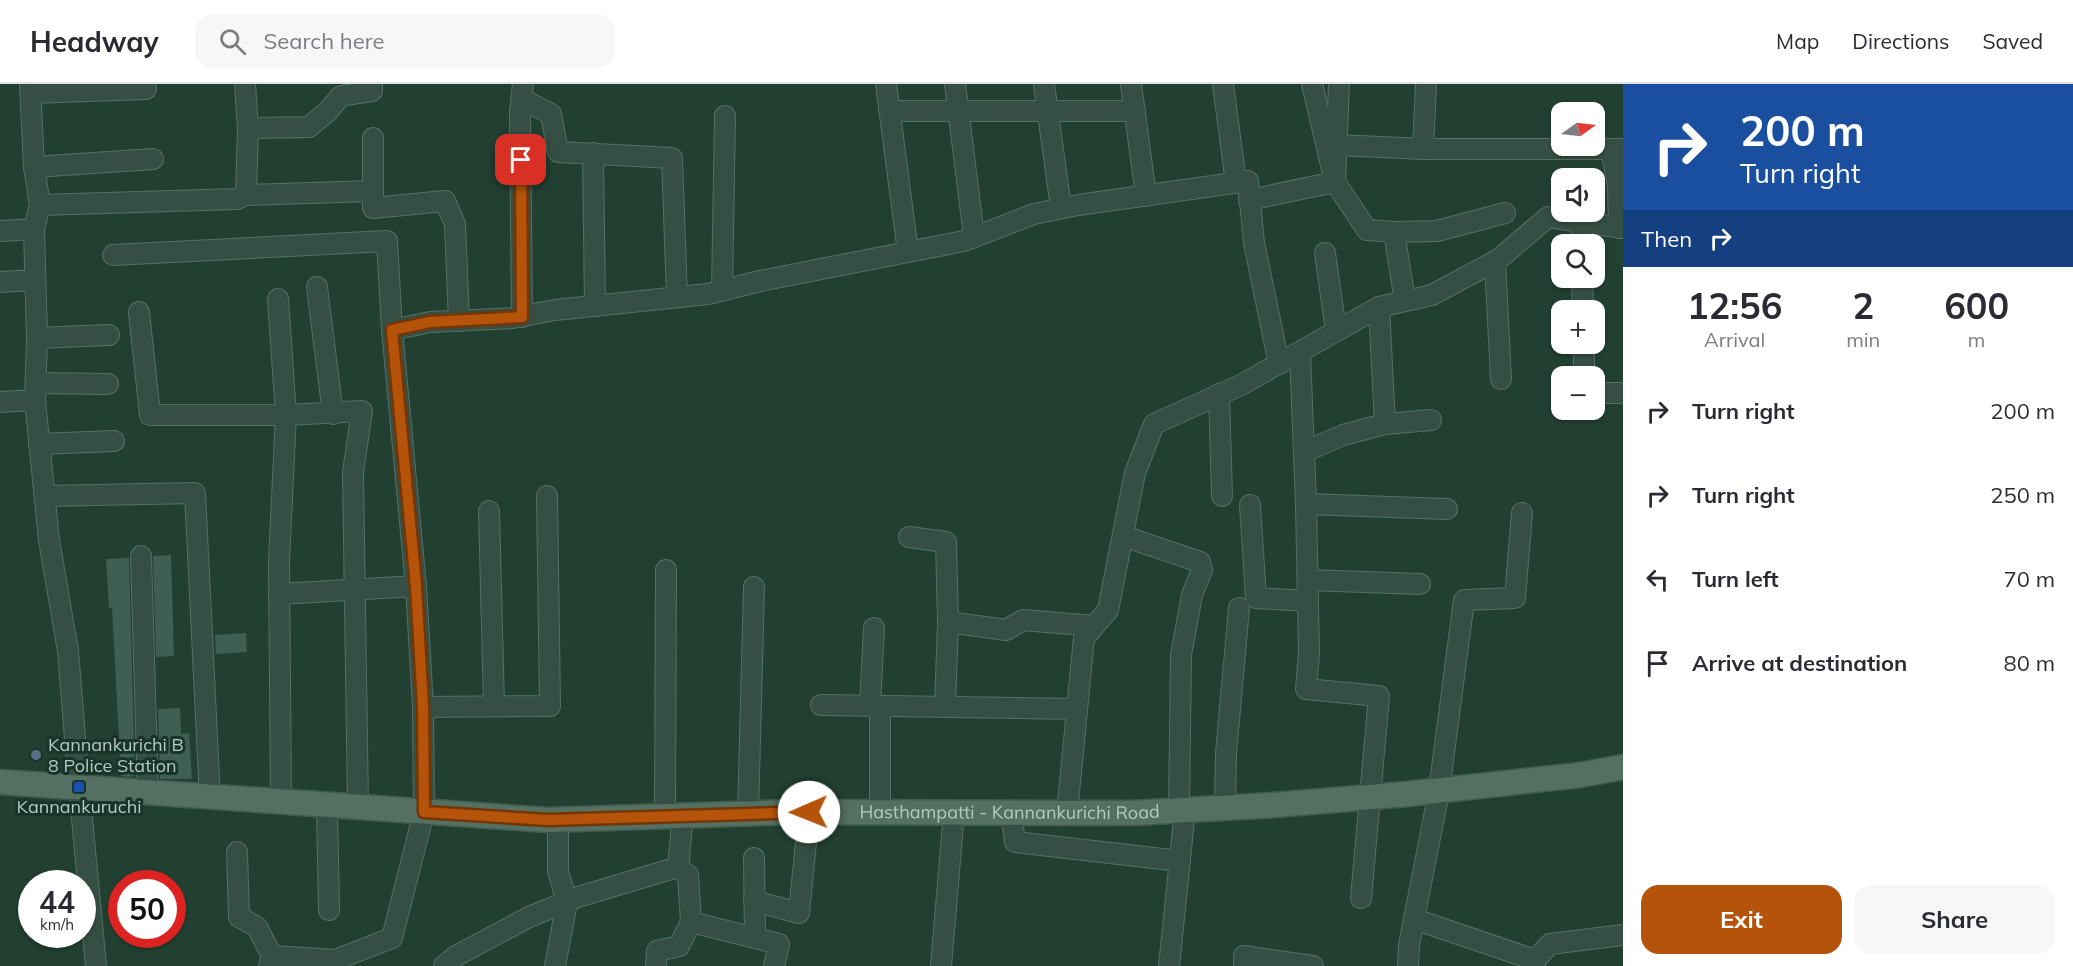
<!DOCTYPE html>
<html lang="en">
<head>
<meta charset="utf-8">
<style>
	:root { --surface:#fff; --page:#f7f7f7; --text:#2b2b33; --muted:#7c7c81; --line:#e1e1e2; --accent:#b45309 }
	body { margin:0; font-family:Mulish,sans-serif; background:var(--page); color:var(--text); height:100vh; display:flex; flex-direction:column; font-size:22px; white-space:nowrap }
	* { box-sizing:border-box; margin:0 }
	p { font-size:20px; color:var(--muted) }
	.icon { flex:none; width:33px; height:33px; fill:none; stroke:currentColor; stroke-width:2; stroke-linecap:round; stroke-linejoin:round }
	.map { position:relative; flex:1; overflow:hidden }
	.panel { display:flex; flex-direction:column; background:var(--surface); width:450px }
	.panel>* { flex:none }
	.banner { background:#1a4fa0; color:#fff; overflow:hidden }
	.needle { width:39px; rotate:76deg }
	.tools { position:absolute; left:1551px; top:18px; display:grid; gap:12px }
	.tools a { display:grid; place-items:center; width:54px; height:54px; border-radius:12px; background:var(--surface); box-shadow:0 2px 4px #0004; font-size:30px }
	.speed { position:absolute; left:18px; top:786px; display:flex; gap:12px; font-size:30px; font-weight:700; text-align:center }
	.speed>* { display:grid; place-content:center; width:78px; height:78px; border-radius:50%; background:var(--surface); box-shadow:0 2px 4px #0004; line-height:1 }
	.speed small { font-size:15px; font-weight:400 }
	.speed .limit { border:9px solid #d22; background:#fff; color:#111 }
	.pin { position:absolute; display:grid; place-items:center; width:51px; height:51px; color:#fff; margin:-26px; border-radius:12px; box-shadow:0 3px 9px #0006 }
	.me { position:absolute; width:66px; margin:-33px; rotate:269deg; stroke-linejoin:round; filter:drop-shadow(0 0 4px #0008) }
	.turn { display:flex; align-items:center; gap:21px; height:126px; padding:0 18px; font-size:27px }
	.turn .icon { width:78px; height:78px; stroke-width:2.5 }
	.turn b { display:block; font-size:42px; line-height:51px }
	.then { display:flex; align-items:center; height:57px; padding:0 18px; background:#0003; gap:12px; font-size:22px }
	.eta { display:flex; justify-content:space-evenly; align-items:center; height:102px; text-align:center }
	.eta b { font-size:36px; font-weight:700; line-height:42px }
	.button { display:flex; gap:12px; margin-top:auto; padding:12px 18px }
	.button a { flex:1; height:69px; border-radius:18px; background:var(--accent); color:#fff; font-size:24px; font-weight:700; line-height:69px; text-align:center }
	.button a+a { background:var(--page); color:var(--text) }
	ul { padding:0; list-style:none }
	li { display:flex; align-items:center; gap:18px; height:84px; padding:0 18px }
	li div { flex:1 }
	li b { display:block; font-size:22px }
	li em { font-style:normal }
	header { display:flex; align-items:center; gap:36px; box-sizing:border-box; height:84px; padding:0 30px; background:var(--surface); border-bottom:2px solid var(--line) }
	header strong { font-size:28px }
	nav { display:flex; gap:33px; margin-inline-start:auto; font-size:21px }
	.search { width:420px; height:54px; background:var(--page); display:flex; align-items:center; gap:15px; box-sizing:border-box; padding:0 21px; border-radius:18px; color:var(--muted); font-size:22px }
	main { display:flex; flex:1; min-height:0 }
	.map>svg:first-child { display:block }
	.building { fill:#3e5f51 }
	.lines { fill:none; stroke-linecap:round; stroke-linejoin:round }
	.minor-casing { stroke:#576f65; stroke-width:22 }
	.major-casing { stroke:#425b50; stroke-width:27 }
	.minor { stroke:#364f44; stroke-width:20 }
	.major { stroke:#547063; stroke-width:24 }
	.route-casing { stroke:#753606; stroke-width:15 }
	.route { stroke:#b45309; stroke-width:10 }
	.service-dot { fill:#5c6f8a; stroke:#1b3429; stroke-width:2 }
	.transit-dot { fill:#1a4fb4; stroke:#1b3429; stroke-width:2 }
	.labels { text-anchor:middle; stroke-width:6; stroke-linejoin:round; paint-order:stroke }
	.poi-label { font-size:18px; fill:#b2cac0; stroke:#1b3429; text-anchor:start }
	.street-label { font-size:18px; fill:#b2cac0; stroke:#1b3429 }
</style>
</head>
<body>
<header>
<strong>Headway</strong>
<div class="search"><svg class="icon" aria-label="search" viewBox="0 0 24 24"><circle cx="10" cy="10" r="6"/><path d="M15 15l6 6"/></svg>Search here</div>
<nav><a>Map</a><a>Directions</a><a>Saved</a></nav>
</header>
<main>
<div class="map">
<svg width="1623" height="882" viewBox="0 0 1623 882">
	<rect width="100%" height="100%" fill="#224032"/>
	<g class="building">
		<path d="M 171,471 L 174,572 L 156,573 L 153,472 Z"/>
		<path d="M 129,474 L 135,692 L 128,693 L 121,692 L 112,524 L 109,524 L 106,475 Z"/>
		<path d="M 246,549 L 247,568 L 216,570 L 215,551 Z"/>
		<path d="M 180,624 L 181,650 L 189,649 L 192,695 L 160,695 L 158,625 Z"/>
	</g>
	<g class="lines">
		<g class="minor-casing">
			<g id="minor">
				<path d="M 30,0 L 34,83 L 40,121 L 34,145 L 37,254 L 35,316 L 49,456 L 68,567 L 79,703 L 96,882"/>
				<path d="M 245,0 L 248,44"/>
				<path d="M 886,0 L 908,168"/>
				<path d="M 955,0 L 974,153"/>
				<path d="M 1044,0 L 1061,124"/>
				<path d="M 1131,0 L 1146,112"/>
				<path d="M 1223,0 L 1236,99"/>
				<path d="M 1312,0 L 1335,98 L 1367,146 L 1394,148"/>
				<path d="M 31,9 L 146,5"/>
				<path d="M 522,15 L 551,30 L 558,68 L 672,74 L 677,213"/>
				<path d="M 889,27 L 1135,27"/>
				<path d="M 373,54 L 373,124 L 445,117 L 455,140 L 459,237"/>
				<path d="M 1337,61 L 1423,65 L 1623,65"/>
				<path d="M 1423,65 L 1426,0"/>
				<path d="M 1611,65 L 1618,101 L 1619,144"/>
				<path d="M 593,69 L 595,222"/>
				<path d="M 34,83 L 153,75"/>
				<path d="M 246,111 L 373,107"/>
				<path d="M 1249,116 L 1335,98 L 1339,0"/>
				<path d="M 40,121 L 237,115 L 246,111 L 248,44 L 309,43 L 327,28 L 341,12 L 372,7 L 372,0"/>
				<path d="M 1581,138 L 1582,160"/>
				<path d="M 0,147 L 34,145"/>
				<path d="M 1325,169 L 1336,247"/>
				<path d="M 113,171 L 387,157 L 392,246 L 416,502 L 423,623 L 424,728 L 392,854 L 335,876 L 336,882"/>
				<path d="M 1495,178 L 1501,295"/>
				<path d="M 1582,194 L 1583,226"/>
				<path d="M 0,198 L 35,196"/>
				<path d="M 317,203 L 333,330"/>
				<path d="M 722,207 L 725,32"/>
				<path d="M 278,215 L 286,331 L 362,327 L 353,388 L 358,724"/>
				<path d="M 1405,217 L 1394,148 L 1437,147 L 1505,129"/>
				<path d="M 1379,223 L 1385,340"/>
				<path d="M 139,228 L 150,331 L 286,331 L 279,477 L 281,719"/>
				<path d="M 522,233 L 520,28 L 523,0"/>
				<path d="M 392,246 L 430,238 L 513,234 L 555,226 L 708,210 L 760,197 L 964,157 L 1034,130 L 1078,121 L 1248,97 L 1254,159 L 1279,280"/>
				<path d="M 37,254 L 109,251"/>
				<path d="M 1584,260 L 1584,292"/>
				<path d="M 1300,268 L 1306,420 L 1309,568 L 1306,605 L 1379,612 L 1361,814"/>
				<path d="M 36,299 L 108,300"/>
				<path d="M 1594,309 L 1623,309"/>
				<path d="M 1219,310 L 1222,412"/>
				<path d="M 0,318 L 35,316"/>
				<path d="M 39,360 L 114,357"/>
				<path d="M 1304,368 L 1343,351 L 1385,340 L 1431,336"/>
				<path d="M 45,412 L 195,409 L 210,714"/>
				<path d="M 1306,420 L 1447,425"/>
				<path d="M 1250,421 L 1256,514 L 1308,517"/>
				<path d="M 489,427 L 494,622"/>
				<path d="M 1123,452 L 1200,478 L 1202,486 L 1192,511 L 1181,571 L 1179,726"/>
				<path d="M 909,453 L 946,458 L 948,538 L 1006,546 L 1023,536 L 1094,542"/>
				<path d="M 141,472 L 148,709"/>
				<path d="M 1308,496 L 1420,500"/>
				<path d="M 279,510 L 416,502"/>
				<path d="M 821,621 L 1077,625"/>
				<path d="M 870,622 L 874,544"/>
				<path d="M 423,623 L 550,622 L 547,412"/>
				<path d="M 945,623 L 948,538"/>
				<path d="M 327,722 L 329,826"/>
				<path d="M 1225,724 L 1226,669 L 1239,524"/>
				<path d="M 880,728 L 880,622"/>
				<path d="M 1011,729 L 1015,758 L 1180,777"/>
				<path d="M 1067,729 L 1084,554 L 1108,526 L 1135,389 L 1154,340 L 1241,301 L 1379,223 L 1432,211 L 1499,175 L 1548,133 L 1623,144"/>
				<path d="M 748,730 L 754,503"/>
				<path d="M 665,732 L 666,486"/>
				<path d="M 237,768 L 239,833 L 257,843 L 272,872"/>
				<path d="M 754,774 L 755,853"/>
				<path d="M 754,817 L 799,829 L 809,728"/>
				<path d="M 1414,835 L 1535,876 L 1535,882"/>
				<path d="M 691,838 L 779,860 L 774,882"/>
				<path d="M 1535,876 L 1550,860 L 1623,851"/>
				<path d="M 269,882 L 272,872 L 335,876"/>
				<path d="M 444,882 L 456,872 L 529,833 L 578,813 L 678,783 L 683,732"/>
				<path d="M 555,882 L 567,818 L 558,787 L 558,736"/>
				<path d="M 656,882 L 657,867 L 679,862 L 691,838 L 688,791 L 678,783"/>
				<path d="M 941,882 L 954,728"/>
				<path d="M 1169,882 L 1185,726"/>
				<path d="M 1244,882 L 1244,872 L 1313,882"/>
				<path d="M 1408,882 L 1409,861 L 1439,707 L 1464,516 L 1515,514 L 1522,429"/>
			</g>
		</g>
		<g class="major-casing">
			<g id="major">
				<path id="s1" d="M 0,698 L 548,736 L 794,728 L 1133,729 L 1274,721 L 1407,710 L 1580,691 L 1623,683"/>
			</g>
		</g>
		<use href="#minor" class="minor"/>
		<use href="#major" class="major"/>
	</g>
	<g class="lines">
		<g class="route-casing">
			<path id="route" d="M 521,76 L 522,233 L 430,238 L 392,246 L 416,502 L 423,623 L 424,728 L 548,736 L 809,728"/>
		</g>
		<use href="#route" class="route"/>
	</g>
	<circle class="service-dot" cx="36" cy="671" r="6"/>
	<rect class="transit-dot" x="73" y="697" width="12" height="12" rx="3"/>
	<g class="labels">
		<g class="poi-label">
			<text x="48" y="667">Kannankurichi B<tspan x="48" dy="21">8 Police Station</tspan></text>
			<text x="79" y="729" text-anchor="middle">Kannankuruchi</text>
		</g>
		<g class="street-label">
			<text dy="6" stroke="none"><textPath href="#s1" startOffset="1011">Hasthampatti - Kannankurichi Road</textPath></text>
		</g>
	</g>
</svg>
<div class="tools">
<a><svg class="needle" viewBox="-14 -14 28 28"><path d="M0-13l5 13h-10z" fill="#e53935"/><path d="M0 13l5-13h-10z" fill="#7c7c81"/></svg></a>
<a><svg class="icon" aria-label="sound" viewBox="0 0 24 24"><path d="M4 9h4l5-4v14l-5-4H4zM17 9q2 3 0 6"/></svg></a>
<a><svg class="icon" aria-label="search" viewBox="0 0 24 24"><circle cx="10" cy="10" r="6"/><path d="M15 15l6 6"/></svg></a>
<a>+</a>
<a>−</a>
</div>
<div class="speed"><div>44<small>km/h</small></div><div class="limit">50</div></div>
<div class="pin" style="left:521px;top:76px;background:#d93025"><svg class="icon" aria-label="arrive" viewBox="0 0 24 24"><path d="M6 21V4h12l-3 4 3 4H6"/></svg></div>
<svg class="me" style="left:809px;top:728px" viewBox="-20 -20 40 40"><circle r="19" fill="#fff"/><path d="M0-13L10 11 0 6-10 11z" fill="#b45309"/></svg>
</div>
<section class="panel">
<div class="banner">
<div class="turn"><svg class="icon" aria-label="right" viewBox="0 0 24 24"><path d="M7 20v-9h11M14 6l5 5-5 5"/></svg><div><b>200 m</b>Turn right</div></div>
<div class="then">Then<svg class="icon" aria-label="right" viewBox="0 0 24 24"><path d="M7 20v-9h11M14 6l5 5-5 5"/></svg></div>
</div>
<div class="eta">
<div><b>12:56</b><p>Arrival</p></div>
<div><b>2</b><p>min</p></div>
<div><b>600</b><p>m</p></div>
</div>
<ul>
<li><svg class="icon" aria-label="right" viewBox="0 0 24 24"><path d="M7 20v-9h11M14 6l5 5-5 5"/></svg><div><b>Turn right</b></div><em>200 m</em></li>
<li><svg class="icon" aria-label="right" viewBox="0 0 24 24"><path d="M7 20v-9h11M14 6l5 5-5 5"/></svg><div><b>Turn right</b></div><em>250 m</em></li>
<li><svg class="icon" aria-label="left" viewBox="0 0 24 24"><path d="M17 20v-9H6M10 6l-5 5 5 5"/></svg><div><b>Turn left</b></div><em>70 m</em></li>
<li><svg class="icon" aria-label="arrive" viewBox="0 0 24 24"><path d="M6 21V4h12l-3 4 3 4H6"/></svg><div><b>Arrive at destination</b></div><em>80 m</em></li>
</ul>
<div class="button"><a>Exit</a><a>Share</a></div>
</section>
</main>
</body>
</html>
